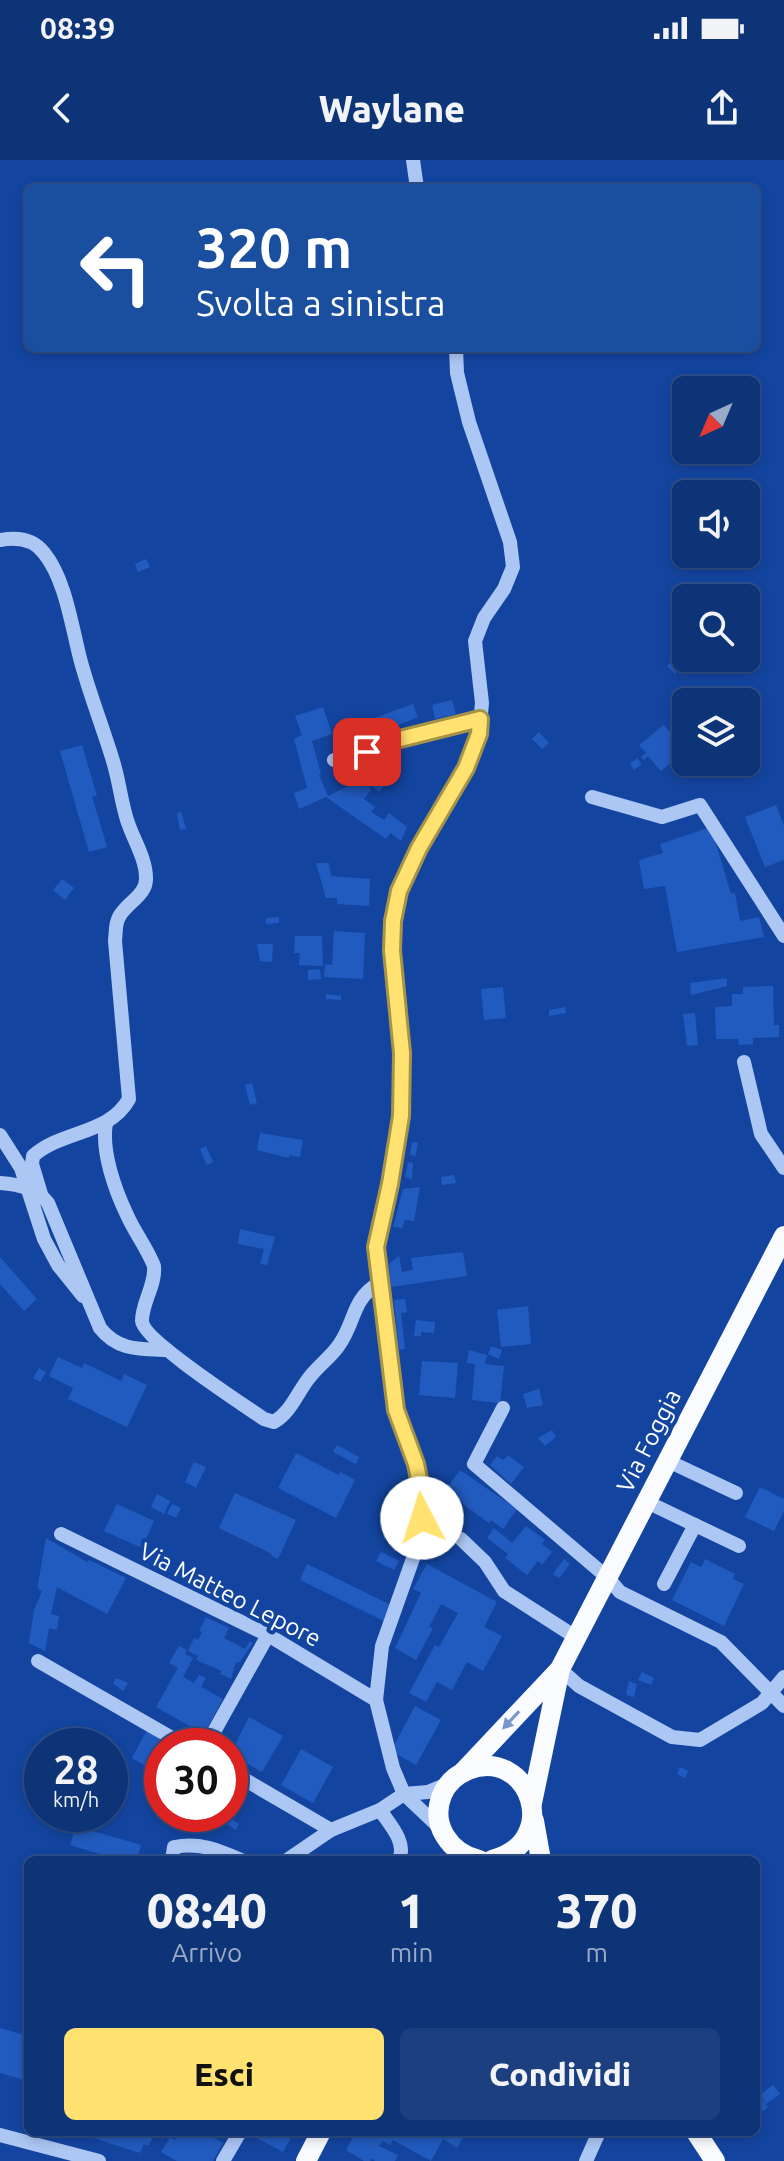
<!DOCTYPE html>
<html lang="it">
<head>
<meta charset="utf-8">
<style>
	:root { --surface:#0e3478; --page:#1c3f80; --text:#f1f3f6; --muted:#9baac6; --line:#2e4f8a; --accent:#ffe26f }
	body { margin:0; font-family:Ubuntu,sans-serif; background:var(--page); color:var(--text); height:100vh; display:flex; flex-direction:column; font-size:30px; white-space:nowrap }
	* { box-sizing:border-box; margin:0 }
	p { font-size:26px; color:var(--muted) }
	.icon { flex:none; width:44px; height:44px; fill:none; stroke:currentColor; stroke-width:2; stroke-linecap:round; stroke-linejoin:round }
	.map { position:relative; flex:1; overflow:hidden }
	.details { position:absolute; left:24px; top:1696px; width:736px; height:280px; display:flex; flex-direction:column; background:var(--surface); border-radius:12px; box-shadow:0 4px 12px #0003,0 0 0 2px var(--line) }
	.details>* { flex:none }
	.top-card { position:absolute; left:24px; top:24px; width:736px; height:168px; border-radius:12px; box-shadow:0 4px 12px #0003,0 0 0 2px var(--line); background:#1a4fa0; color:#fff; overflow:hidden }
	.needle { width:52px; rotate:224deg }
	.fabs { position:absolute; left:672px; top:216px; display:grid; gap:16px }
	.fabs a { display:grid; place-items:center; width:88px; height:88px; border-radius:12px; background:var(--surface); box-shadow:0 4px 12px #0003,0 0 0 2px var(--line); font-size:40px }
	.speed { position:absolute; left:24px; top:1568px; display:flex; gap:16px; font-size:40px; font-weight:700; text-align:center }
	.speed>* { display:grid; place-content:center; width:104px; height:104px; border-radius:50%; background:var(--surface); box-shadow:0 4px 12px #0003,0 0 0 2px var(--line); line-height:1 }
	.speed small { font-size:20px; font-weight:400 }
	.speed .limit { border:12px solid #d22; background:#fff; color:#111 }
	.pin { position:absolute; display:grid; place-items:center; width:68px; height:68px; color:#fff; margin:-34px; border-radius:16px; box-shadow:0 4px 12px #0006 }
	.me { position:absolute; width:88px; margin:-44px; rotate:355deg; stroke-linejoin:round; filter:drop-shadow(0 0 6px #0008) }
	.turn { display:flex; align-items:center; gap:28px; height:168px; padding:0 40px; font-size:36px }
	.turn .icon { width:104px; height:104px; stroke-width:2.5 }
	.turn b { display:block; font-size:56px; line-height:68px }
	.eta { display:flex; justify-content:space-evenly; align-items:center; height:136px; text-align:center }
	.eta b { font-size:48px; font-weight:800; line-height:56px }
	.button { display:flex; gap:16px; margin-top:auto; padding:16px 40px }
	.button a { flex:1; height:92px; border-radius:12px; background:var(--accent); color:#111; font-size:32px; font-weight:800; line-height:92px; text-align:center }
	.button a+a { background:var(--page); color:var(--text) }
	.status { display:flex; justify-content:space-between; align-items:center; height:56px; padding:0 40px; background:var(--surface); direction:ltr }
	.status svg { height:22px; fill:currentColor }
	header { display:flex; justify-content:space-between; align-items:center; height:104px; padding:0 40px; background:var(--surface); font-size:36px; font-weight:800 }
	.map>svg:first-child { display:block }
	.building { fill:#225bbf }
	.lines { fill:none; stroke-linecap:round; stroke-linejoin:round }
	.minor { stroke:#acc7f4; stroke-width:14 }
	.major { stroke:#f9fbff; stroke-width:20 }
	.oneway { fill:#7a97cb }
	.route-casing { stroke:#a69348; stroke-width:20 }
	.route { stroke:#ffe26f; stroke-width:14 }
	.labels { text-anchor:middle; stroke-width:8; stroke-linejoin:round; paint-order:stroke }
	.street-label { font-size:24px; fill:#fff; stroke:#1345a0 }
</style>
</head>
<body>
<div class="status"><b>08:39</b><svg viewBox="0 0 49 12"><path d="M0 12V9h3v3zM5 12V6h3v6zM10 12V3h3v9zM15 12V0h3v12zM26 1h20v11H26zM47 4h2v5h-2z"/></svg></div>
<header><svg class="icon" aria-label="back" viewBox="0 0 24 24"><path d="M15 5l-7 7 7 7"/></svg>Waylane<svg class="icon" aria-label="share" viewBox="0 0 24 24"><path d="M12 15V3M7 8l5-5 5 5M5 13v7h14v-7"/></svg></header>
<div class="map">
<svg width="784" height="2001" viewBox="0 0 784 2001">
	<rect width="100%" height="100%" fill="#1345a0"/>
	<g class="building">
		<path d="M 146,399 L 150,407 L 138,412 L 135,404 Z"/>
		<path d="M 674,499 L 682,506 L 675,514 L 667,506 Z"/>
		<path d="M 452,540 L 456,554 L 435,559 L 432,545 Z"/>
		<path d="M 413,544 L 418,557 L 372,576 L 366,561 Z"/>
		<path d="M 323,547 L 332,574 L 312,581 L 321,614 L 319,615 L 328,636 L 365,618 L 371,630 L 364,639 L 375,647 L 371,652 L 384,660 L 389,653 L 407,667 L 401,681 L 391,673 L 386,679 L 326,637 L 299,649 L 294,633 L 307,628 L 294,579 L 302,575 L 295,556 Z"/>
		<path d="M 664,565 L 685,591 L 661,611 L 648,596 L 644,600 L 641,597 L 646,593 L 639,585 Z"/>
		<path d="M 539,572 L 549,583 L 542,589 L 532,579 Z"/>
		<path d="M 82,585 L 97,636 L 92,636 L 107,687 L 89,692 L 60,591 Z"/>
		<path d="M 637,598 L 642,604 L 634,610 L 630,604 Z"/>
		<path d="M 372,616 L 384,626 L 379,632 L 367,622 Z"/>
		<path d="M 776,645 L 784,666 L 784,700 L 765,707 L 745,657 Z"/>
		<path d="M 181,652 L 186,669 L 180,670 L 177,653 Z"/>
		<path d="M 711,667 L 731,734 L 735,733 L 740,761 L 759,757 L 764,777 L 677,792 L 665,726 L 644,729 L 639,700 L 663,693 L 660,684 Z"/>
		<path d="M 316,703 L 329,703 L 331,716 L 370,719 L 369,746 L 337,744 L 337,738 L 326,738 Z"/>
		<path d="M 62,719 L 74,728 L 65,740 L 53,730 Z"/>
		<path d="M 279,757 L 279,763 L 266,764 L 266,758 Z"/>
		<path d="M 334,771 L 365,773 L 363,819 L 324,817 L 325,804 L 332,805 Z"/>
		<path d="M 295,776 L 322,776 L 323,806 L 299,805 L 300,793 L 294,793 Z"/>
		<path d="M 257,784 L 273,784 L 272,802 L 260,801 Z"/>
		<path d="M 320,809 L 321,819 L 308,820 L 308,810 Z"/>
		<path d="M 727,818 L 727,826 L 691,835 L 690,823 Z"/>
		<path d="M 773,826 L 774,865 L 779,865 L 779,877 L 753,878 L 753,884 L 739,885 L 738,879 L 716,879 L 715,847 L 732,846 L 732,834 L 743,834 L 743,827 Z"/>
		<path d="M 503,827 L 506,858 L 484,860 L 481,829 Z"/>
		<path d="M 326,834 L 341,836 L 341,840 L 326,839 Z"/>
		<path d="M 565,847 L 566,853 L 549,856 L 549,850 Z"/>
		<path d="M 695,853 L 698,885 L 687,886 L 683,854 Z"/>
		<path d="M 252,923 L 257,943 L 250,945 L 245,925 Z"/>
		<path d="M 260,973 L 303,980 L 300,997 L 289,995 L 289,998 L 257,990 Z"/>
		<path d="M 412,982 L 418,983 L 415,997 L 410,994 Z"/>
		<path d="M 206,986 L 213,1002 L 207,1005 L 200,989 Z"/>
		<path d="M 408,1002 L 413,1003 L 412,1019 L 405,1017 Z"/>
		<path d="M 454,1015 L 456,1023 L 442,1025 L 441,1017 Z"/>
		<path d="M 420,1027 L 414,1061 L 405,1060 L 402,1068 L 393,1067 L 403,1029 Z"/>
		<path d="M 240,1069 L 275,1077 L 267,1105 L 260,1104 L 264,1089 L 238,1084 Z"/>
		<path d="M 463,1092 L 467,1116 L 391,1127 L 389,1104 L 399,1096 L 402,1112 L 413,1110 L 411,1098 Z"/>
		<path d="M 0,1097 L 37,1139 L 24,1151 L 0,1124 Z"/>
		<path d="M 405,1139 L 407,1152 L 401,1153 L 405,1189 L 399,1190 L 394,1140 Z"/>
		<path d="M 528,1146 L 531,1184 L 501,1187 L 497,1150 Z"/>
		<path d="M 416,1160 L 435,1162 L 434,1173 L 421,1172 L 421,1176 L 414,1176 Z"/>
		<path d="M 491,1186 L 502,1190 L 499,1199 L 488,1194 Z"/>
		<path d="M 469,1190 L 487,1195 L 485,1204 L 504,1206 L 500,1243 L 472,1240 L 475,1204 L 467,1203 Z"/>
		<path d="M 58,1197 L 82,1208 L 84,1203 L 121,1221 L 124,1214 L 147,1225 L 127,1267 L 68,1239 L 73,1228 L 49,1216 Z"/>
		<path d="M 422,1201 L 458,1203 L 455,1238 L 419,1235 Z"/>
		<path d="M 39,1208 L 46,1212 L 40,1222 L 33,1218 Z"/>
		<path d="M 539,1229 L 543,1245 L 527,1248 L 523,1234 Z"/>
		<path d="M 552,1270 L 556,1277 L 545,1286 L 538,1278 Z"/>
		<path d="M 337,1285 L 359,1297 L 356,1304 L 333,1292 Z"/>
		<path d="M 296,1293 L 339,1315 L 340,1312 L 355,1320 L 336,1358 L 278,1328 Z"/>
		<path d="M 508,1295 L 524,1307 L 511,1324 L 490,1305 L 497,1296 L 503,1300 Z"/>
		<path d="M 194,1302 L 206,1307 L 196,1328 L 185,1322 Z"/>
		<path d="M 460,1310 L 517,1349 L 503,1369 L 491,1360 L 489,1363 L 445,1331 Z"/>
		<path d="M 760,1327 L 784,1339 L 784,1351 L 774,1371 L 745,1357 Z"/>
		<path d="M 235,1333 L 296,1360 L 278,1399 L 271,1396 L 272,1394 L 219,1368 Z"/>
		<path d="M 157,1334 L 170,1341 L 164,1354 L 151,1347 Z"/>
		<path d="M 117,1344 L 154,1361 L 142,1388 L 104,1371 Z"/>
		<path d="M 172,1344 L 181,1348 L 176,1358 L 167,1354 Z"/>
		<path d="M 526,1366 L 545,1380 L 542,1384 L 552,1392 L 542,1405 L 538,1401 L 527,1415 L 505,1398 L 508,1394 L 487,1378 L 494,1368 L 512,1383 Z"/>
		<path d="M 46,1378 L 87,1402 L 89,1400 L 126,1418 L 107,1454 L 57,1427 L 51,1454 L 59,1456 L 57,1470 L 49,1468 L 45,1491 L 29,1483 L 34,1450 L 42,1431 L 38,1428 L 38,1424 Z"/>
		<path d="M 381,1392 L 399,1401 L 394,1410 L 376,1401 Z"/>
		<path d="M 564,1399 L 570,1404 L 559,1418 L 553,1414 Z"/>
		<path d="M 705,1399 L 735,1414 L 733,1419 L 744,1424 L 724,1466 L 672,1440 L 691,1402 L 701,1407 Z"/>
		<path d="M 307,1404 L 391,1445 L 386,1462 L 300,1420 Z"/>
		<path d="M 427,1404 L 497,1442 L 484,1467 L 502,1476 L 483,1511 L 467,1502 L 452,1530 L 437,1522 L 426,1542 L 409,1533 L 435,1485 L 439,1487 L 458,1453 L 441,1444 L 429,1467 L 433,1468 L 416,1500 L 395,1488 L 421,1433 L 413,1429 Z"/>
		<path d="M 206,1457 L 229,1468 L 224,1478 L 245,1489 L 250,1481 L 253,1483 L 239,1503 L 236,1502 L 231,1519 L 220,1514 L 222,1511 L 196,1500 L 198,1496 L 188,1491 L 194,1478 L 198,1480 L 202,1472 L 199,1471 Z"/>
		<path d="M 179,1486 L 187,1490 L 185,1494 L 193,1498 L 183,1517 L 194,1523 L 199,1515 L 206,1518 L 201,1527 L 223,1539 L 204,1574 L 156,1547 L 178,1508 L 169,1503 Z"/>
		<path d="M 642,1512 L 654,1518 L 651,1525 L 638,1520 Z"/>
		<path d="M 116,1518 L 128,1523 L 123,1531 L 113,1523 Z"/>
		<path d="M 629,1521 L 637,1524 L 634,1537 L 626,1535 Z"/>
		<path d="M 415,1546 L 441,1560 L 416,1605 L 391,1591 Z"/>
		<path d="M 249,1557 L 283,1576 L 262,1612 L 230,1594 Z"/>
		<path d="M 147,1570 L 175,1586 L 162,1586 L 162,1615 L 132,1598 Z"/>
		<path d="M 301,1589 L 333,1607 L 313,1643 L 281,1625 Z"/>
		<path d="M 680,1607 L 688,1611 L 685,1618 L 677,1614 Z"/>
		<path d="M 151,1633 L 162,1637 L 159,1646 L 148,1643 Z"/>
		<path d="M 230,1658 L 239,1664 L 236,1670 L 226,1664 Z"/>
		<path d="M 76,1666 L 141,1685 L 137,1700 L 120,1700 L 70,1685 Z"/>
		<path d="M 0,1868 L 28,1876 L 28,1921 L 0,1913 Z"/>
		<path d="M 773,1925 L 780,1934 L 766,1944 L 760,1935 Z"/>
		<path d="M 759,1936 L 768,1947 L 756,1956 L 756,1938 Z"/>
		<path d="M 75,1972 L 156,1972 L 148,1986 L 144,1984 L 140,1993 Z"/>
		<path d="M 180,1972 L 212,1972 L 210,1976 L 223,1983 L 213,2001 L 177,2001 L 161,1992 L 170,1977 L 175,1980 Z"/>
		<path d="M 260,1972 L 294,1972 L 283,1992 L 257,1978 Z"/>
		<path d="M 356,1972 L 405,1972 L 417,1979 L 421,1972 L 466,1972 L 457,1988 L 443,1979 L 431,2001 L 393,1980 L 390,1985 L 382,1981 L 379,1986 L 398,1995 L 395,2001 L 375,2001 L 372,1998 L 370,2001 L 364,2001 L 346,1990 Z"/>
	</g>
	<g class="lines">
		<g class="minor">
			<path d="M 413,0 L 417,28"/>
			<path d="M 0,380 C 16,377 33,378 44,393 C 66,420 72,469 81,502 C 90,535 103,568 113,601 C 119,620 121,641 127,660 C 133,679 146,698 146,718 C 147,735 126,743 119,757 C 115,764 116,773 115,781 L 129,939 C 109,975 62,970 33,996 L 32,1004 L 41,1034"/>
			<path d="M 334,600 L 367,592 L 392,581 L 480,559"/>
			<path d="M 592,637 L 662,657 L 700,645 L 784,776"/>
			<path d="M 744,902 L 761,974 L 784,1008"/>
			<path d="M 106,963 C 101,991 115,1030 127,1055 C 135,1073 147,1088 154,1106 C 156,1125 142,1142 142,1161 C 143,1180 244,1245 264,1259 L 274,1262 C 291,1252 297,1233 309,1218 C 318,1206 331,1197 339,1185 C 356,1161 351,1140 379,1123"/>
			<path d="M 0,975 L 21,1008 L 44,1079 L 58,1105 L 83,1136"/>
			<path d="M 0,1023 C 18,1024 37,1029 48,1043 L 100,1168 C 118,1191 140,1189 167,1190"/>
			<path d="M 503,1248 L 474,1304 L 608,1418 L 620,1432 L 721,1482 L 784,1546"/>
			<path d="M 668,1301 L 736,1333"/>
			<path d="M 647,1342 L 695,1365 L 664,1424"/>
			<path d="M 695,1365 L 739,1386"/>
			<path d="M 61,1374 L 268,1475 L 376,1540"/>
			<path d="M 461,1379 L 485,1402 L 504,1431 L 577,1478"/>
			<path d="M 38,1501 L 186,1586"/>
			<path d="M 560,1509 L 579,1526 L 672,1577 L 700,1580 L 762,1543 L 784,1517"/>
			<path d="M 206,1586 L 268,1475"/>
			<path d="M 230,1611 L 331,1670"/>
			<path d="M 380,1650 C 390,1665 407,1682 399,1700"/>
			<path d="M 441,1669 L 404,1634 L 393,1608 L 376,1540 L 382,1486 L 416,1390 L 422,1358 L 422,1334 L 416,1304 L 396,1250 L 376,1087 L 390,1024 L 401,956 L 402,893 L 392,791 L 393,761 L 399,731 L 419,688 L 466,608 L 479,574 L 482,543 L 475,481 L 484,458 L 504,429 L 513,407 L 510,382 L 469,262 L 457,213 L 456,188"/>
			<path d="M 172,1700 L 174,1687 C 200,1682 218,1690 241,1700"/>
			<path d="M 287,1700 L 331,1670 L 380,1650 L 404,1634 L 428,1632 L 450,1623"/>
			<path d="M 0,1975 L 99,2001"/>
			<path d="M 223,2001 L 240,1972"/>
			<path d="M 586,2001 L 599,1972"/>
		</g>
		<g class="major">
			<path d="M 463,1612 L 560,1509 L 784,1076"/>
			<path d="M 532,1643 L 560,1509"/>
			<path d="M 534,1661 L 541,1700"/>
			<path d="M 479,1700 C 450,1693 430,1665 442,1635 C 447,1623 456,1615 468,1610 C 530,1586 563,1682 492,1700"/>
			<path d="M 696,1972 L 715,2001"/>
			<path d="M 306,2001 L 321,1972"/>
		</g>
	</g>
	<defs><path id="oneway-solid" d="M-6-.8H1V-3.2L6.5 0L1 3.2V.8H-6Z" transform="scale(2)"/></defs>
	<use class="oneway" href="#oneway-solid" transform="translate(511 1560) rotate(133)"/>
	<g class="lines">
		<g class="route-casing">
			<path id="route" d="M 367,592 L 392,581 L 480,559 L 479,574 L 466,608 L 419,688 L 399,731 L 393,761 L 392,791 L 402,893 L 401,956 L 390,1024 L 376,1087 L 396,1250 L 416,1304 L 422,1334 L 422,1358"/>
		</g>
		<use href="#route" class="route"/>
	</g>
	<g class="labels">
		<g class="street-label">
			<text transform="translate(649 1281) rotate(-63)" y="8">Via Foggia</text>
			<text transform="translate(230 1435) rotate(27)" y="8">Via Matteo Lepore</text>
		</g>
	</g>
</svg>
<div class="fabs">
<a><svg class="needle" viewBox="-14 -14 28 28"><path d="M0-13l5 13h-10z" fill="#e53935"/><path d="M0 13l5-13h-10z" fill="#9baac6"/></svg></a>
<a><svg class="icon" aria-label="sound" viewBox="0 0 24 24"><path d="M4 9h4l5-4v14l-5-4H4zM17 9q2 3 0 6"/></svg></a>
<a><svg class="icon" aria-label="search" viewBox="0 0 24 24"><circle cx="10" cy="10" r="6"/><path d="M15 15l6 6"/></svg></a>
<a><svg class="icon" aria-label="layers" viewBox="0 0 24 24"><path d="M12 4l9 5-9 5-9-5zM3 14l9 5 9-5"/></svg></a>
</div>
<div class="speed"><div>28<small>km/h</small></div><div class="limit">30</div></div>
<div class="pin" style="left:367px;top:592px;background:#d93025"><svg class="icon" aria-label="arrive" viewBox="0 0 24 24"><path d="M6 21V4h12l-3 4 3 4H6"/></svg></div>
<svg class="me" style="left:422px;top:1358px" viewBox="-20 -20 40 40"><circle r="19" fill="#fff"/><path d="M0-13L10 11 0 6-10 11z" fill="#ffe26f"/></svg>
<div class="top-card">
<div class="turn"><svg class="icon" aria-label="left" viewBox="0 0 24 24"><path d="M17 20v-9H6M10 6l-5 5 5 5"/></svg><div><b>320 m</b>Svolta a sinistra</div></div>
</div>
<section class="details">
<div class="eta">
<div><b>08:40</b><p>Arrivo</p></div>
<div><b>1</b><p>min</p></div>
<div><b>370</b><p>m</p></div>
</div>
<div class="button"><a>Esci</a><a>Condividi</a></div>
</section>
</div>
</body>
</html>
